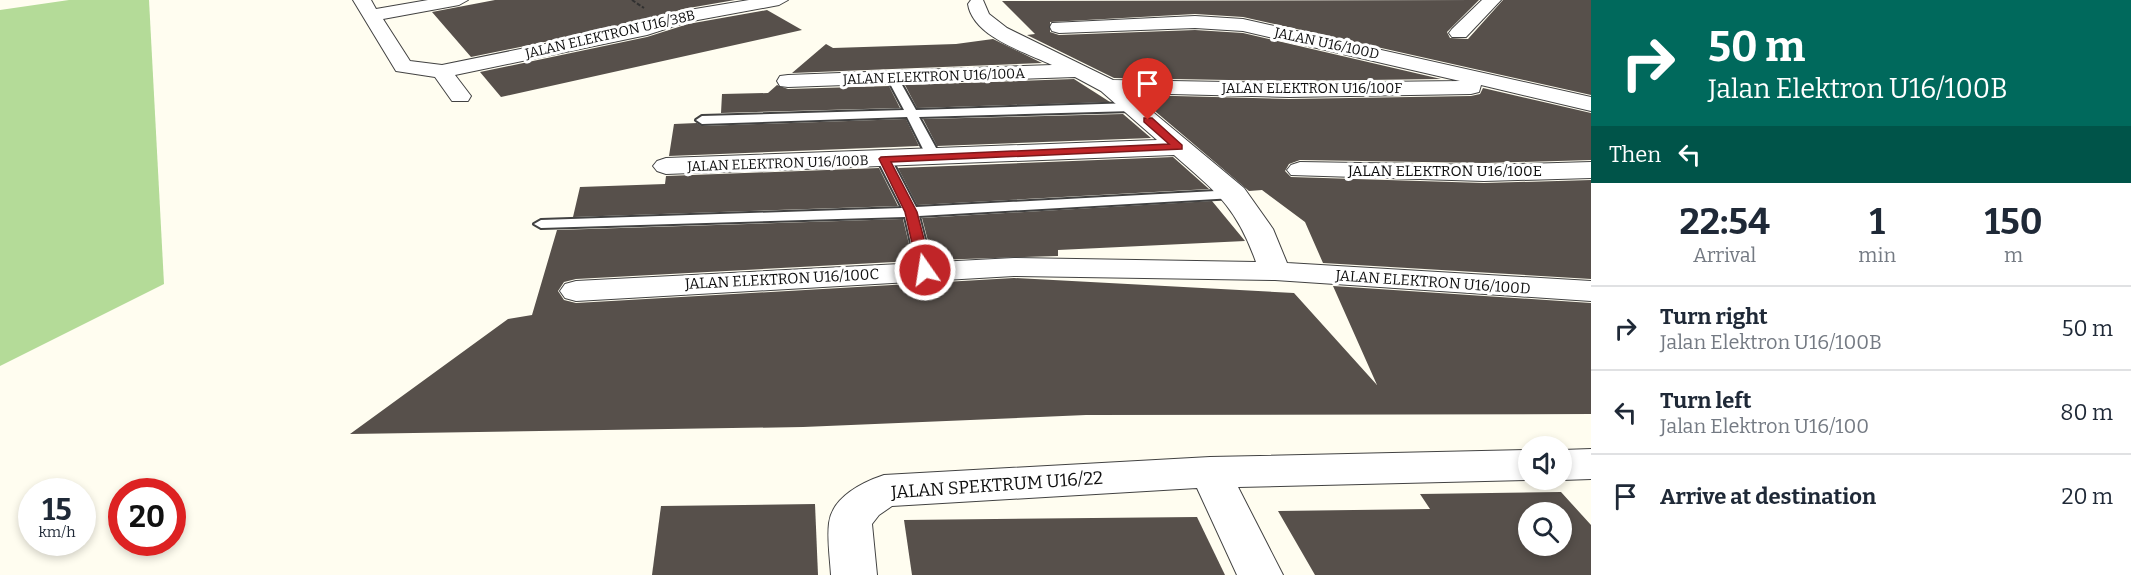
<!DOCTYPE html>
<html lang="en">
<head>
<meta charset="utf-8">
<style>
	:root { --surface:#fff; --page:#f2f2f3; --text:#1f2937; --muted:#747a83; --line:#e0e1e3 }
	body { margin:0; font-family:Bitter,serif; background:var(--page); color:var(--text); height:100vh; display:flex; flex-direction:column; font-size:22px; white-space:nowrap }
	* { box-sizing:border-box; margin:0 }
	p { font-size:20px; color:var(--muted) }
	.icon { flex:none; width:33px; height:33px; fill:none; stroke:currentColor; stroke-width:2; stroke-linecap:round; stroke-linejoin:round }
	.map { position:relative; flex:1; overflow:hidden }
	.details { display:flex; flex-direction:column; background:var(--surface); width:540px }
	.details>* { flex:none }
	.hud { background:#00695c; color:#fff; overflow:hidden }
	.buttons { position:absolute; left:1518px; top:436px; display:grid; gap:12px }
	.buttons a { display:grid; place-items:center; width:54px; height:54px; border-radius:50%; background:var(--surface); box-shadow:0 3px 9px #0003; font-size:30px }
	.speed { position:absolute; left:18px; top:478px; display:flex; gap:12px; font-size:30px; font-weight:700; text-align:center }
	.speed>* { display:grid; place-content:center; width:78px; height:78px; border-radius:50%; background:var(--surface); box-shadow:0 3px 9px #0003; line-height:1 }
	.speed small { font-size:15px; font-weight:400 }
	.speed .limit { border:9px solid #d22; background:#fff; color:#111 }
	.pin { position:absolute; display:grid; place-items:center; width:51px; height:51px; color:#fff; margin:-62px -26px; border-radius:50% 50% 50% 0; rotate:-45deg; box-shadow:0 0 6px #0007 }
	.pin .icon { rotate:45deg }
	.me { position:absolute; width:66px; margin:-33px; rotate:347deg; stroke-linejoin:round; filter:drop-shadow(0 0 4px #0008) }
	.turn { display:flex; align-items:center; gap:21px; height:126px; padding:0 18px; font-size:27px }
	.turn .icon { width:78px; height:78px; stroke-width:2.5 }
	.turn b { display:block; font-size:42px; line-height:51px }
	.then { display:flex; align-items:center; height:57px; padding:0 18px; background:#0003; gap:12px; font-size:22px }
	.eta { display:flex; justify-content:space-evenly; align-items:center; height:102px; text-align:center }
	.eta b { font-size:36px; font-weight:700; line-height:42px }
	ul { padding:0; list-style:none }
	li { display:flex; align-items:center; gap:18px; height:84px; padding:0 18px; border-top:2px solid var(--line) }
	li div { flex:1 }
	li b { display:block; font-size:22px }
	li em { font-style:normal }
	main { display:flex; flex:1; min-height:0 }
	.map>svg:first-child { display:block }
	.forest { fill:#b4db98 }
	.building { fill:#57504b; fill-rule:evenodd }
	.lines { fill:none; stroke-linecap:round; stroke-linejoin:round }
	.lane-casing { stroke:#424242; stroke-width:4 }
	.street-casing { stroke:#424242; stroke-width:2 }
	.path { stroke:#313131; stroke-width:2; stroke-dasharray:4 2; stroke-linecap:butt }
	.lane { fill:#fff; fill-rule:evenodd }
	.street { fill:#fff; fill-rule:evenodd }
	.route { fill:#c02528; stroke:#7d181a; stroke-width:1.5 }
	.labels { text-anchor:middle; stroke-width:6; stroke-linejoin:round; paint-order:stroke }
	.far-street-label { font-size:14px; fill:#0f0f0f; stroke:#fff }
	.street-label { font-size:15px; fill:#0f0f0f; stroke:#fff }
	.near-street-label { font-size:18px; fill:#0f0f0f; stroke:#fff }
</style>
</head>
<body>
<main>
<div class="map">
<svg width="1591" height="575" viewBox="0 0 1591 575">
	<rect width="100%" height="100%" fill="#fffdf0"/>
	<path class="forest" d="M 69,0 L 149,0 L 164,284 L 0,366 L 0,10 Z"/>
	<g class="building">
		<path d="M 495,0 L 735,0 L 683,9 L 642,22 L 471,57 L 432,12 Z"/>
		<path d="M 1479,0 L 1447,32 L 1450,38 L 1468,39 L 1503,0 L 1591,0 L 1591,95 L 1243,17 L 1195,14 L 1050,22 L 1050,32 L 1059,35 L 1195,30 L 1243,33 L 1441,79 L 1289,81 L 1114,78 L 1027,35 L 1035,34 L 1002,1 Z"/>
		<path d="M 767,10 L 802,30 L 501,97 L 480,72 L 647,37 L 688,24 Z"/>
		<path d="M 993,39 L 1042,63 L 792,73 L 826,44 L 833,48 L 956,44 Z"/>
		<path d="M 1074,79 L 1110,102 L 917,108 L 905,85 Z"/>
		<path d="M 777,85 L 788,89 L 889,86 L 900,108 L 721,113 L 722,94 L 768,93 Z"/>
		<path d="M 1483,88 L 1591,113 L 1591,160 L 1484,163 L 1300,160 L 1289,164 L 1285,171 L 1291,177 L 1484,183 L 1591,180 L 1591,279 L 1323,263 L 1305,222 L 1262,190 L 1249,191 L 1136,95 L 1289,99 L 1471,96 L 1480,94 Z"/>
		<path d="M 1123,114 L 1151,138 L 937,146 L 923,119 Z"/>
		<path d="M 906,119 L 919,146 L 669,156 L 674,124 L 697,123 L 702,126 Z"/>
		<path d="M 1173,157 L 1209,189 L 917,205 L 898,168 Z"/>
		<path d="M 879,168 L 898,206 L 573,217 L 580,187 L 665,184 L 666,176 Z"/>
		<path d="M 1212,201 L 1245,241 L 1058,250 L 1058,256 L 933,260 L 922,218 Z"/>
		<path d="M 903,219 L 913,261 L 576,279 L 564,282 L 558,291 L 564,300 L 576,303 L 1014,278 L 1294,293 L 1377,385 L 1333,286 L 1591,303 L 1591,414 L 1086,415 L 803,427 L 350,434 L 508,319 L 532,315 L 557,230 Z"/>
		<path d="M 1561,492 L 1591,525 L 1591,575 L 1315,575 L 1278,511 L 1430,509 L 1420,494 ZM 1528,513 L 1562,513 L 1562,546 L 1528,546 Z"/>
		<path d="M 815,504 L 818,575 L 652,575 L 661,506 Z"/>
		<path d="M 1197,517 L 1225,575 L 912,575 L 904,520 Z"/>
	</g>
	<g class="lines">
		<g class="lane-casing">
			<g id="lane">
				<path d="M 889,76 L 897,76 L 916,110 L 1133,103 L 1139,107 L 1133,111 L 919,117 L 941,157 L 934,161 L 927,157 L 907,117 L 702,124 L 696,120 L 702,116 L 904,110 L 887,78 Z"/>
				<path d="M 884,155 L 891,159 L 916,207 L 1234,190 L 1241,194 L 1234,198 L 919,216 L 933,270 L 925,275 L 917,270 L 905,217 L 541,228 L 534,224 L 541,220 L 902,208 L 877,159 Z"/>
			</g>
		</g>
		<g class="street-casing">
			<g id="street">
				<path d="M 353,0 L 371,0 L 376,9 L 428,0 L 468,0 L 459,5 L 383,19 L 410,61 L 442,65 L 643,24 L 683,11 L 749,0 L 788,0 L 779,5 L 687,22 L 647,35 L 455,75 L 471,96 L 468,101 L 452,101 L 435,77 L 396,71 Z"/>
				<path d="M 971,0 L 983,0 L 989,14 L 1007,28 L 1113,80 L 1289,83 L 1460,81 L 1243,31 L 1195,28 L 1059,33 L 1052,31 L 1050,27 L 1052,23 L 1195,16 L 1243,19 L 1591,97 L 1591,111 L 1481,85 L 1479,92 L 1471,94 L 1289,97 L 1130,93 L 1244,188 L 1273,229 L 1287,263 L 1591,281 L 1591,301 L 1275,280 L 1014,276 L 576,301 L 565,298 L 560,291 L 565,284 L 576,281 L 1014,258 L 1256,262 C 1236,206 1216,192 1174,155 L 666,174 L 657,171 L 653,166 L 657,161 L 666,158 L 1157,140 L 1101,91 L 1075,77 L 788,87 L 780,86 L 777,81 L 780,76 L 788,75 L 1052,65 C 1025,52 973,37 968,4 Z"/>
				<path d="M 1482,0 L 1501,0 L 1466,37 L 1452,37 L 1449,33 L 1452,29 Z"/>
				<path d="M 1300,162 L 1484,165 L 1591,162 L 1591,178 L 1484,181 L 1291,175 L 1287,170 L 1291,165 Z"/>
				<path d="M 1591,449 L 1591,479 L 1562,480 L 1562,450 Z"/>
				<path d="M 1528,450 L 1528,480 L 1238,487 L 1283,575 L 1237,575 L 1197,488 L 892,506 L 879,515 L 872,524 L 877,575 L 831,575 C 830,558 827,539 829,523 C 832,497 863,482 884,475 L 1210,457 Z"/>
			</g>
		</g>
		<path class="path" d="M 632,0 L 644,8"/>
		<use href="#lane" class="lane"/>
		<use href="#street" class="street"/>
	</g>
	<path class="route" d="M 1144,118 L 1152,118 L 1182,145 L 1182,149 L 891,162 L 917,212 L 932,270 L 925,274 L 918,270 L 905,212 L 879,159 L 881,157 L 1169,144 L 1144,122 Z"/>
	<g class="labels">
		<g class="far-street-label">
			<text transform="translate(610 34) rotate(-13)" y="5">JALAN ELEKTRON U16/38B</text>
			<text transform="translate(1327 43) rotate(12)" y="5">JALAN U16/100D</text>
			<text transform="translate(934 76) rotate(-2)" y="5">JALAN ELEKTRON U16/100A</text>
			<text x="1312" y="93">JALAN ELEKTRON U16/100F</text>
			<text transform="translate(778 163) rotate(-2)" y="5">JALAN ELEKTRON U16/100B</text>
		</g>
		<g class="street-label">
			<text x="1445" y="176">JALAN ELEKTRON U16/100E</text>
			<text transform="translate(782 279) rotate(-3)" y="5">JALAN ELEKTRON U16/100C</text>
			<text transform="translate(1433 282) rotate(4)" y="5">JALAN ELEKTRON U16/100D</text>
		</g>
		<g class="near-street-label">
			<text transform="translate(997 485) rotate(-4)" y="6">JALAN SPEKTRUM U16/22</text>
		</g>
	</g>
</svg>
<div class="buttons">
<a><svg class="icon" aria-label="sound" viewBox="0 0 24 24"><path d="M4 9h4l5-4v14l-5-4H4zM17 9q2 3 0 6"/></svg></a>
<a><svg class="icon" aria-label="search" viewBox="0 0 24 24"><circle cx="10" cy="10" r="6"/><path d="M15 15l6 6"/></svg></a>
</div>
<div class="speed"><div>15<small>km/h</small></div><div class="limit">20</div></div>
<div class="pin" style="left:1148px;top:120px;background:#d93025"><svg class="icon" aria-label="arrive" viewBox="0 0 24 24"><path d="M6 21V4h12l-3 4 3 4H6"/></svg></div>
<svg class="me" style="left:925px;top:270px" viewBox="-20 -20 40 40"><circle r="17" fill="#c02528" stroke="#fff" stroke-width="3"/><path d="M0-11L8 9 0 5-8 9z" fill="#fff"/></svg>
</div>
<section class="details">
<div class="hud">
<div class="turn"><svg class="icon" aria-label="right" viewBox="0 0 24 24"><path d="M7 20v-9h11M14 6l5 5-5 5"/></svg><div><b>50 m</b>Jalan Elektron U16/100B</div></div>
<div class="then">Then<svg class="icon" aria-label="left" viewBox="0 0 24 24"><path d="M17 20v-9H6M10 6l-5 5 5 5"/></svg></div>
</div>
<div class="eta">
<div><b>22:54</b><p>Arrival</p></div>
<div><b>1</b><p>min</p></div>
<div><b>150</b><p>m</p></div>
</div>
<ul>
<li><svg class="icon" aria-label="right" viewBox="0 0 24 24"><path d="M7 20v-9h11M14 6l5 5-5 5"/></svg><div><b>Turn right</b><p>Jalan Elektron U16/100B</p></div><em>50 m</em></li>
<li><svg class="icon" aria-label="left" viewBox="0 0 24 24"><path d="M17 20v-9H6M10 6l-5 5 5 5"/></svg><div><b>Turn left</b><p>Jalan Elektron U16/100</p></div><em>80 m</em></li>
<li><svg class="icon" aria-label="arrive" viewBox="0 0 24 24"><path d="M6 21V4h12l-3 4 3 4H6"/></svg><div><b>Arrive at destination</b></div><em>20 m</em></li>
</ul>
</section>
</main>
</body>
</html>
